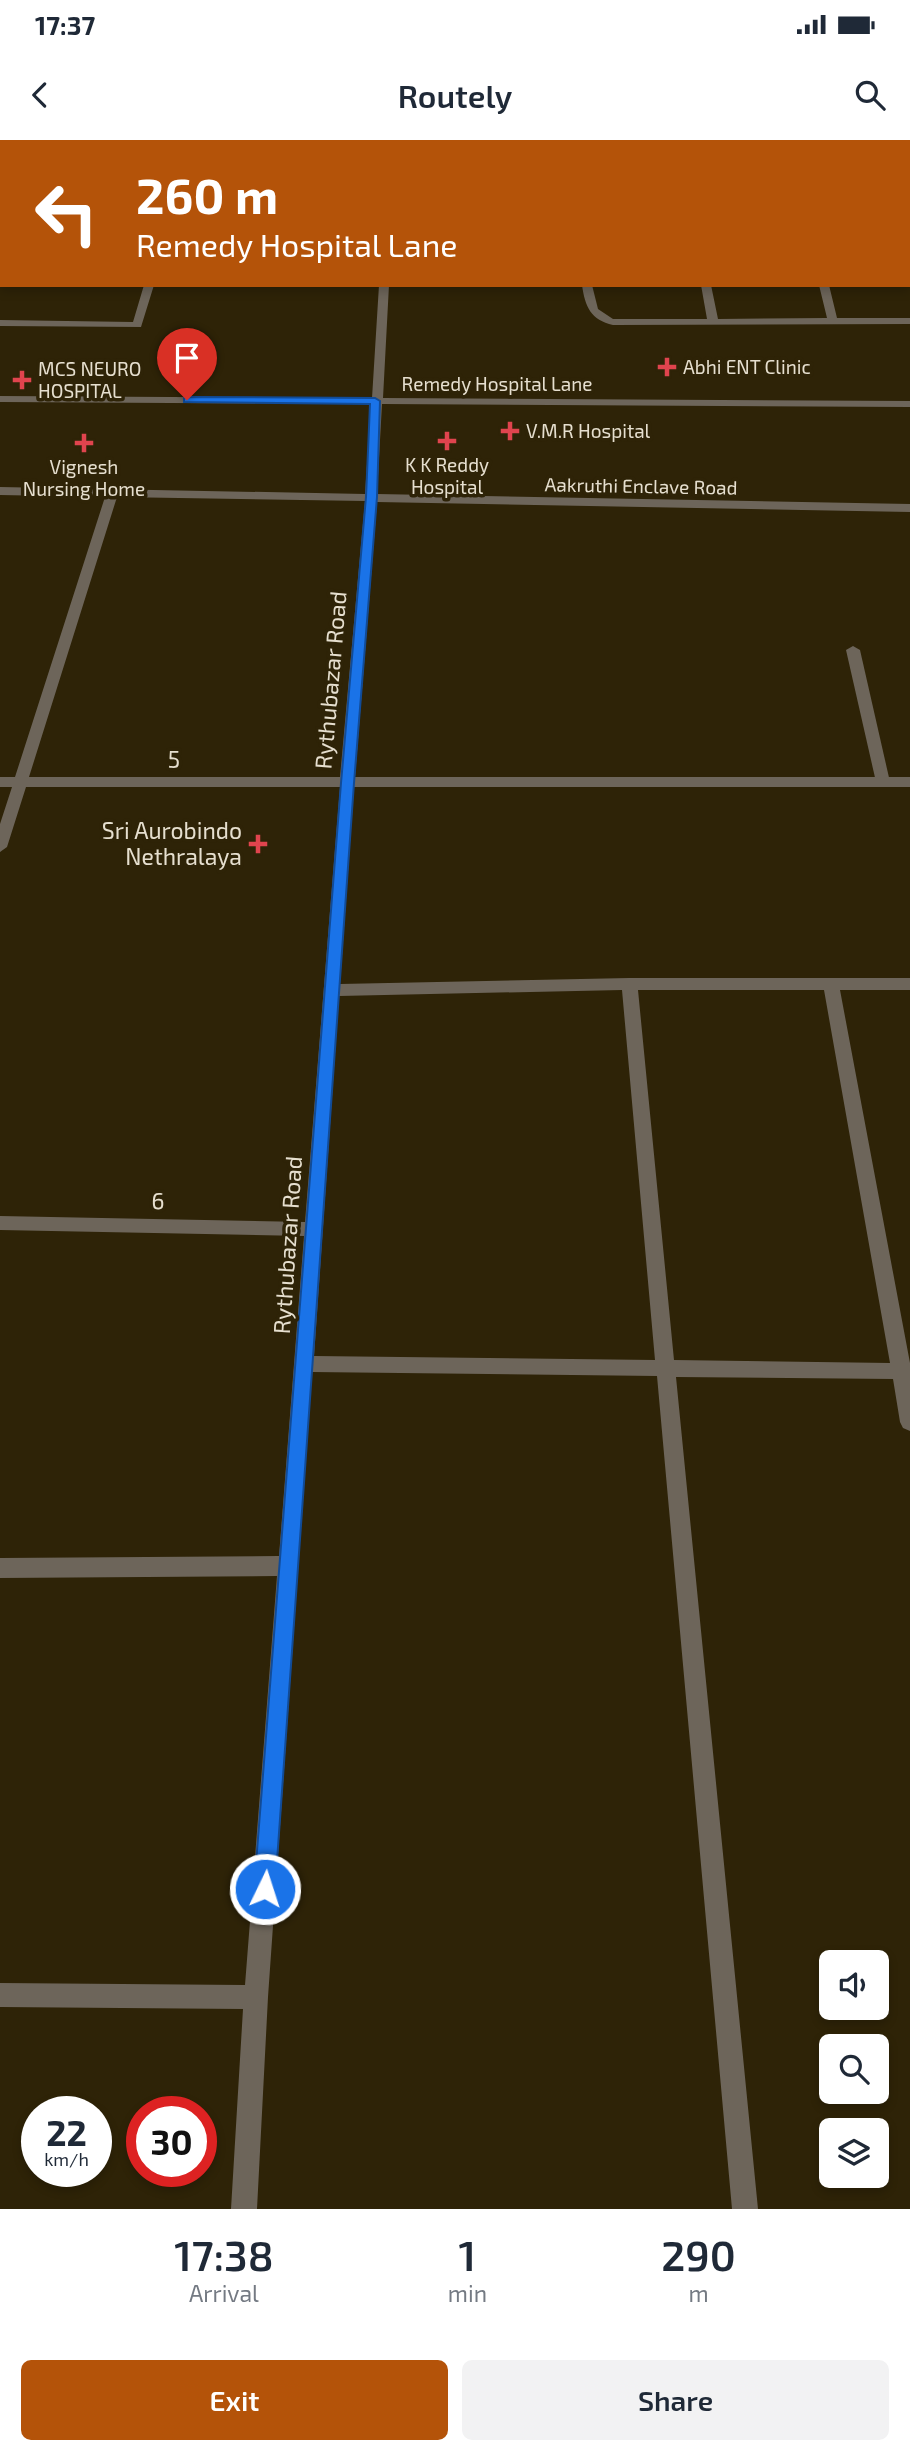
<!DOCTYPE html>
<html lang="en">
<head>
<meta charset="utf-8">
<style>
	:root { --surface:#fff; --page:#f2f2f3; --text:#1f2937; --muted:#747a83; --accent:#b45309 }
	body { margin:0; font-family:"Exo 2",sans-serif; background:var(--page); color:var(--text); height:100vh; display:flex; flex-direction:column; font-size:26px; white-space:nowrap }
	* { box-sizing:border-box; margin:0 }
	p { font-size:23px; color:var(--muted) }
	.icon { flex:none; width:38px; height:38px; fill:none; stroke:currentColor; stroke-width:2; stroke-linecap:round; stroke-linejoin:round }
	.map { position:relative; height:2069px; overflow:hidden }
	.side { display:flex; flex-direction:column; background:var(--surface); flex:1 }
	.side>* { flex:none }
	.banner { position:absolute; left:0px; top:0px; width:910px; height:147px; box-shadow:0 4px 10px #0003; background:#b45309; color:#fff; overflow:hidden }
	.controls { position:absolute; left:819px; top:1810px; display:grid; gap:14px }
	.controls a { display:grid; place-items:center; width:70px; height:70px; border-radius:10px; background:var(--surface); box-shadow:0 4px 10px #0003; font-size:35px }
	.speed { position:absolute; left:21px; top:1956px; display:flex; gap:14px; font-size:35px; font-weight:700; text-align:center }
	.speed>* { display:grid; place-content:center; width:91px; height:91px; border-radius:50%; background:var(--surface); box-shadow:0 4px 10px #0003; line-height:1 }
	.speed small { font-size:18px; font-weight:400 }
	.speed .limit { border:10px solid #d22; background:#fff; color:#111 }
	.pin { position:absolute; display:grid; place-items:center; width:60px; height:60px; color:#fff; margin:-72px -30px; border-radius:50% 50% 50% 0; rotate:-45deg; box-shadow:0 0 7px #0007 }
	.pin .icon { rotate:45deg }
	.me { position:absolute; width:77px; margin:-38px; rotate:4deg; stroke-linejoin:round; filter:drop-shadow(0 0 5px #0008) }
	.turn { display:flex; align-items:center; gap:24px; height:147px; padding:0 21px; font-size:32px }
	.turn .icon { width:91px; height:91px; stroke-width:2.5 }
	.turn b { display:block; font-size:49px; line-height:60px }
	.eta { display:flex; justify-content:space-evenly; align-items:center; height:119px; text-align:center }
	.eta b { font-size:42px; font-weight:600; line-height:49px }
	.action { display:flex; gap:14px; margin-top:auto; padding:14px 21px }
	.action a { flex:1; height:80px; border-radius:10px; background:var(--accent); color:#fff; font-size:28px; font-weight:600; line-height:80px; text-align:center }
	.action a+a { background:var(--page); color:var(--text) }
	.status { display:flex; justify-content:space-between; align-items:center; height:49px; padding:0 35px; background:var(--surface); direction:ltr }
	.status svg { height:19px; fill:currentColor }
	header { display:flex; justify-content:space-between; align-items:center; height:91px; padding:0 21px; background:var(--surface); font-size:32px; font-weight:600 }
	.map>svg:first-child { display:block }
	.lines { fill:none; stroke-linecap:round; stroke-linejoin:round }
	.service { fill:#6d655a; fill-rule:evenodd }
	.minor { fill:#6d655a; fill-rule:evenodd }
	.route { fill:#1a73e8; stroke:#114b97; stroke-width:2 }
	.health-dot { fill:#e0444e; stroke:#2e2307; stroke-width:2.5 }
	.labels { text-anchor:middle; stroke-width:7; stroke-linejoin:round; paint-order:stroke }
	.far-poi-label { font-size:19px; fill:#e6dfcf; stroke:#2e2307; text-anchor:start }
	.far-street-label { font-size:19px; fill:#e6dfcf; stroke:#2e2307 }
	.street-label { font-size:23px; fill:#e6dfcf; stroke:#2e2307 }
	.poi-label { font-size:23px; fill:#e6dfcf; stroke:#2e2307; text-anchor:end }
</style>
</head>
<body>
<div class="status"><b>17:37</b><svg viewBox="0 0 49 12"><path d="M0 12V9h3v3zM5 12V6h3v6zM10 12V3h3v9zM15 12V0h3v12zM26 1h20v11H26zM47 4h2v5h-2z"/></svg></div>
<header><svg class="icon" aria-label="back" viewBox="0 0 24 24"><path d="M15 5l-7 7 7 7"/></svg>Routely<svg class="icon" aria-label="search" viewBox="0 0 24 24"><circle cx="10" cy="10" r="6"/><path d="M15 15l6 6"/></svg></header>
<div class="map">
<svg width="910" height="2069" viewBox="0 0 910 2069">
	<rect width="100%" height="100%" fill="#2e2307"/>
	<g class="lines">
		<path class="service" d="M 853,506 L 860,510 L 890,642 L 883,647 L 876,642 L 846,510 Z"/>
		<g class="minor">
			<path d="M 55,0 L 63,0 L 54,2 Z"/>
			<rect x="188" y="0" width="8" height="2"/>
			<rect x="391" y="0" width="8" height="2"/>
			<rect x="563" y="0" width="8" height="2"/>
			<rect x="674" y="0" width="8" height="2"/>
			<path d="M 781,0 L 789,0 L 790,2 L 781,2 Z"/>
			<rect x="885" y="0" width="8" height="2"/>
			<rect x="0" y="9" width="2" height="6"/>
			<rect x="908" y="16" width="2" height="6"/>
			<path d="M 908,51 L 910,52 L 910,62 L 908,61 Z"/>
			<path d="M 0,134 L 2,134 L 0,144 Z"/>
			<path d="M 144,145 L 154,145 L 141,187 L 0,186 L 0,180 L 133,182 Z"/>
			<path d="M 379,145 L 389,145 L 383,258 L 910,261 L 910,267 L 382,264 L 377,354 L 910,364 L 910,372 L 377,362 L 355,637 L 910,637 L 910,647 L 354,647 L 340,844 L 629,838 L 910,838 L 910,850 L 840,850 L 910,1223 L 910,1291 L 903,1288 L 900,1282 L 893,1239 L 676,1237 L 758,2069 L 732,2069 L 657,1236 L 312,1232 L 268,1857 L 257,2069 L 231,2069 L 243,1869 L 0,1867 L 0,1843 L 245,1845 L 277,1436 L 0,1438 L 0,1418 L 279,1416 L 304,1096 L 0,1090 L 0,1076 L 305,1082 L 340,647 L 26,647 L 7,707 L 0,712 L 0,684 L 12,647 L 0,647 L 0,637 L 15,637 L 105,357 L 0,355 L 0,347 L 365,354 L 371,264 L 0,262 L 0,256 L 372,258 ZM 117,357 L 365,361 L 340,637 L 29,637 ZM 622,850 L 655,1220 L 314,1216 L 339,856 ZM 638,850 L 824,850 L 890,1223 L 674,1220 Z"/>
			<path d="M 582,145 L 592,145 L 598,169 L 613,179 L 707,179 L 701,145 L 711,145 L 718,179 L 827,178 L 819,145 L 829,145 L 837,178 L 910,178 L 910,184 L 613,185 C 591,180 585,167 582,145 Z"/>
		</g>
	</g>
	<path class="route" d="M 187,257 L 375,258 L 380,261 L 377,357 L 354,643 L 275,1749 L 272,1757 L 265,1760 L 257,1757 L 254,1749 L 341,643 L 366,357 L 370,264 L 184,262 L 184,258 Z"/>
	<g class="health-dot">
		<path d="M663.5 216.5h7v7h7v7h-7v7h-7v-7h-7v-7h7z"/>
		<path d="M18.5 229.5h7v7h7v7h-7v7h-7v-7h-7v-7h7z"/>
		<path d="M506.5 280.5h7v7h7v7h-7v7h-7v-7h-7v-7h7z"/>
		<path d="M443.5 290.5h7v7h7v7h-7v7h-7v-7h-7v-7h7z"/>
		<path d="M80.5 292.5h7v7h7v7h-7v7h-7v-7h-7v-7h7z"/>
		<path d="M254.5 693.5h7v7h7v7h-7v7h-7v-7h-7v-7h7z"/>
	</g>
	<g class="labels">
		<g class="far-poi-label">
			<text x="683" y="234">Abhi ENT Clinic</text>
			<text x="38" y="236">MCS NEURO<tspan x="38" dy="22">HOSPITAL</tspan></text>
			<text x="526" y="298">V.M.R Hospital</text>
			<text x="447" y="332" text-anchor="middle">K K Reddy<tspan x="447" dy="22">Hospital</tspan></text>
			<text x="84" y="334" text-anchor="middle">Vignesh<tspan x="84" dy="22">Nursing Home</tspan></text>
		</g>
		<g class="far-street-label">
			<text x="497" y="251">Remedy Hospital Lane</text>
			<text transform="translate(641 346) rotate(1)" y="7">Aakruthi Enclave Road</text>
		</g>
		<g class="street-label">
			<text transform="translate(331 540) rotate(-85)" y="8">Rythubazar Road</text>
			<text x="174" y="628">5</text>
			<text transform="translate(158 1061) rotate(1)" y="8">6</text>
			<text transform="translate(288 1105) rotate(-86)" y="8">Rythubazar Road</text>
		</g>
		<g class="poi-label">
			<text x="242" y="699">Sri Aurobindo<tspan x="242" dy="26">Nethralaya</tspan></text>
		</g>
	</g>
</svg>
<div class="controls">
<a><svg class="icon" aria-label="sound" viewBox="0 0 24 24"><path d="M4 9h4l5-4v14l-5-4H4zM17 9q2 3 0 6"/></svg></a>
<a><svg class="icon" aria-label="search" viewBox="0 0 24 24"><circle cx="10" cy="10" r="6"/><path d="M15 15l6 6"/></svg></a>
<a><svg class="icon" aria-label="layers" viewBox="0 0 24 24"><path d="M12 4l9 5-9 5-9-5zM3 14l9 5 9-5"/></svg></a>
</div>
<div class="speed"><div>22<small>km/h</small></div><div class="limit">30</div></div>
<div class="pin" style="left:187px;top:260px;background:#d93025"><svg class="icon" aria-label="arrive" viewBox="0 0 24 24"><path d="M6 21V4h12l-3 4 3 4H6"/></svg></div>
<svg class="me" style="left:265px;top:1749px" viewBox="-20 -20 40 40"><circle r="17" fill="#1a73e8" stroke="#fff" stroke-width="3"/><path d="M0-11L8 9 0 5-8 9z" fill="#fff"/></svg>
<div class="banner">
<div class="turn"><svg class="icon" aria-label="left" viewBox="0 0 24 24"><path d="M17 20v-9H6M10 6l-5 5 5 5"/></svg><div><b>260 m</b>Remedy Hospital Lane</div></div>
</div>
</div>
<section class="side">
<div class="eta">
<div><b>17:38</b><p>Arrival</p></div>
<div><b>1</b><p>min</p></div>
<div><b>290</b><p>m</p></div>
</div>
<div class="action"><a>Exit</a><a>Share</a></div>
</section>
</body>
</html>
